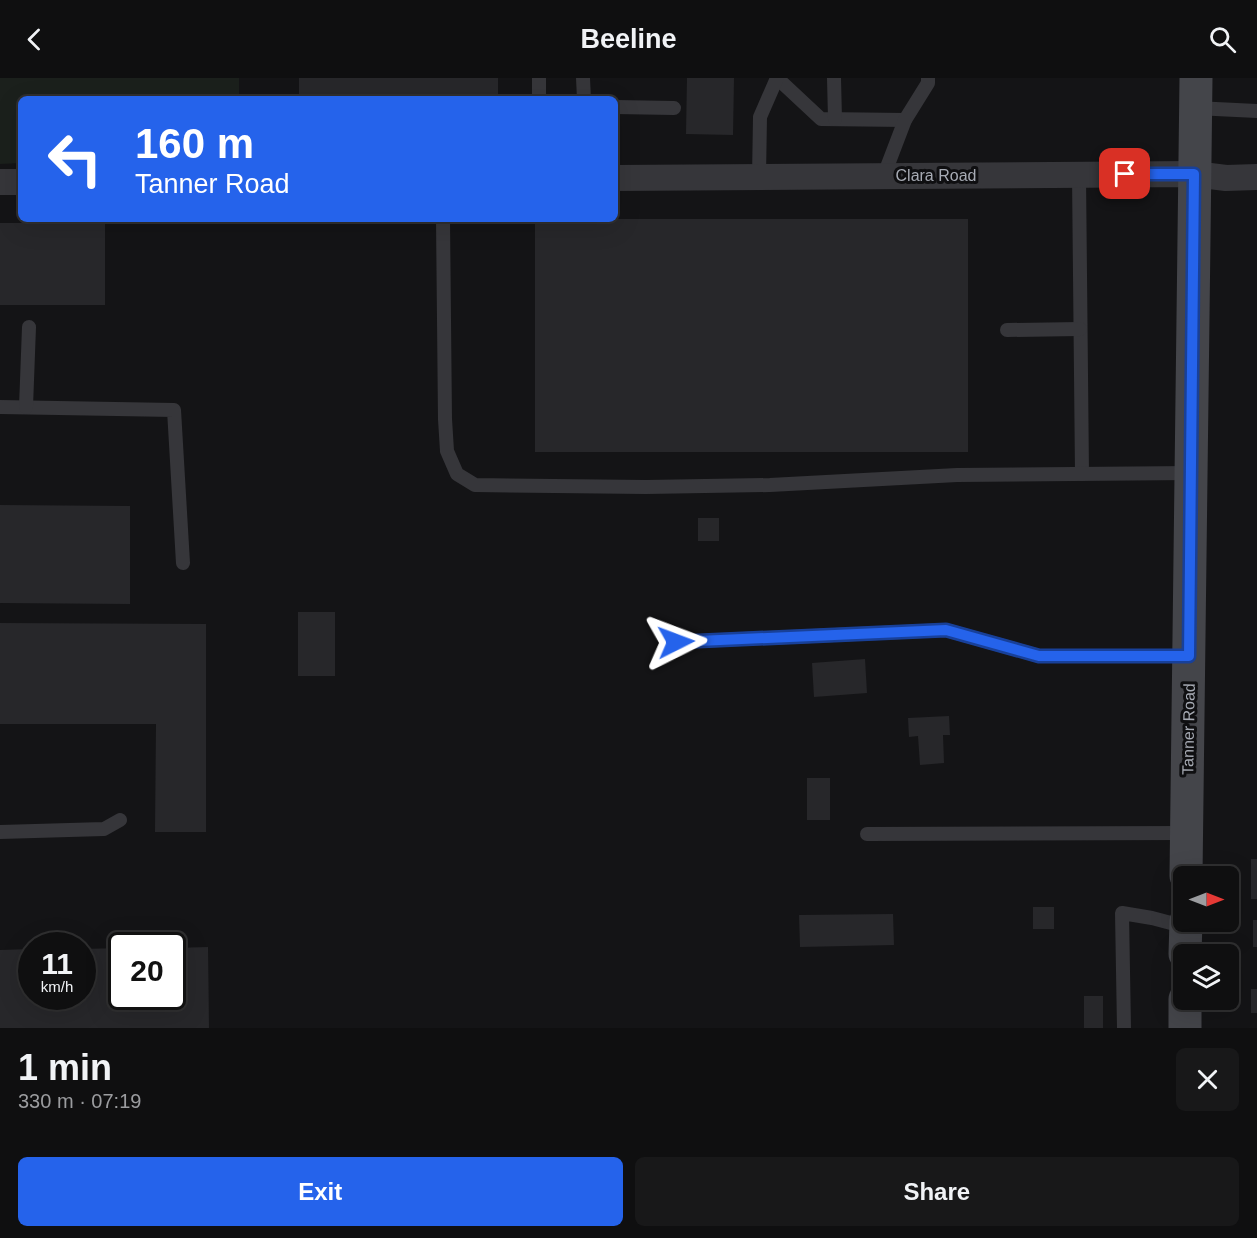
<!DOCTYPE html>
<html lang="en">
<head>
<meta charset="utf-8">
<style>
	:root { --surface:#0f0f10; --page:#181819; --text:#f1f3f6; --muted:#9b9c9f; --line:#2f2f30; --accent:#2563eb }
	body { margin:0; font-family:Helvetica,sans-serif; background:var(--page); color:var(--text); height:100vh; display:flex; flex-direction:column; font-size:22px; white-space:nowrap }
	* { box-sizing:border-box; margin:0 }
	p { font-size:20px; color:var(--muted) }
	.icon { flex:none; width:33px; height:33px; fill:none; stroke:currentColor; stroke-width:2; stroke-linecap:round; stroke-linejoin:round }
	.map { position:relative; height:950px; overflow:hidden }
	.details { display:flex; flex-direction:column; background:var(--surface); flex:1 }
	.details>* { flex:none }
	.guide { position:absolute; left:18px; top:18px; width:600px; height:126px; border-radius:9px; box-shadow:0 6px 24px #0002,0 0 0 2px var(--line); background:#2563eb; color:#fff; overflow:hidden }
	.needle { width:39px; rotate:90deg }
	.controls { position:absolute; left:1173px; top:788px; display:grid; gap:12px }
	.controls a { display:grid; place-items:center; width:66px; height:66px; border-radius:9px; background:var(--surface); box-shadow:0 6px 24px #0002,0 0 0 2px var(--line); font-size:30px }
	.speed { position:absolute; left:18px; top:854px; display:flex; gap:12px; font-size:30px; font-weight:700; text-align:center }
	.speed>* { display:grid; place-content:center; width:78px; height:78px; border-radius:50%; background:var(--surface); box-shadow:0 6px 24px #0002,0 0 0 2px var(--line); line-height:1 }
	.speed small { font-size:15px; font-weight:400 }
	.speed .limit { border:3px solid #111; border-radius:9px; background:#fff; color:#111 }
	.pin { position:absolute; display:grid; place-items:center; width:51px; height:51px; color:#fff; margin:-26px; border-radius:12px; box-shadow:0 3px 9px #0006 }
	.me { position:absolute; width:66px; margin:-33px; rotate:87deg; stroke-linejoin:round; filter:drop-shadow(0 0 4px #0008) }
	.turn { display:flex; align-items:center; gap:21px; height:126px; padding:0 18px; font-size:27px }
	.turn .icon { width:78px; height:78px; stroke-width:2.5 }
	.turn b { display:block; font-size:42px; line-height:51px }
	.round { display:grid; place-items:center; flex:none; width:63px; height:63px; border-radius:9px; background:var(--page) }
	.overview { display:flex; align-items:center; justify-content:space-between; height:102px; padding:0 18px }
	h1 { font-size:36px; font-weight:600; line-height:45px }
	.action { display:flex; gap:12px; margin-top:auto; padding:12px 18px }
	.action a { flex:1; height:69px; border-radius:9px; background:var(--accent); color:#fff; font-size:24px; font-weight:600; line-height:69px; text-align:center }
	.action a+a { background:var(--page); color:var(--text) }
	header { display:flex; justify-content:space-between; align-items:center; height:78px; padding:0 18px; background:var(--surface); font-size:27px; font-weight:600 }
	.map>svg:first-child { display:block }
	.green { fill:#1b201c }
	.building { fill:#27272a }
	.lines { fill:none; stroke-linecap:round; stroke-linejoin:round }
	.lane { stroke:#36363a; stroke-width:14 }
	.street { stroke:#36363a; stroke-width:26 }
	.secondary { stroke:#44454a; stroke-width:33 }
	.route-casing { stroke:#184099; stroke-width:15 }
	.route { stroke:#2563eb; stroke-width:10 }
	.labels { text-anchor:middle; stroke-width:6; stroke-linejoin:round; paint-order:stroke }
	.street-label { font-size:16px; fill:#a7abb4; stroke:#0f0f11 }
</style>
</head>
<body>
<header><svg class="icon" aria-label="back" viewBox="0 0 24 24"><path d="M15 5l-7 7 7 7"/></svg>Beeline<svg class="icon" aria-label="search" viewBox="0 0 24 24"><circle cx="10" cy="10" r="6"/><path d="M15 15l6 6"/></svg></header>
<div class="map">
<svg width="1257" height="950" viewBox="0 0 1257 950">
	<rect width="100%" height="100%" fill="#141416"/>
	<path class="green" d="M 0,0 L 239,0 L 239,21 L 21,21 L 21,85 L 0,86 Z"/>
	<g class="building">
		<rect x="299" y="0" width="199" height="21"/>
		<path d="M 687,0 L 734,0 L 733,57 L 686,56 Z"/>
		<rect x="535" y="141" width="433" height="233"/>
		<rect x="0" y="145" width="105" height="82"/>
		<path d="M 0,427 L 130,428 L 130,526 L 0,525 Z"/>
		<rect x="698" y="440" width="21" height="23"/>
		<rect x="298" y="534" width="37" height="64"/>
		<path d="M 0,545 L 206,546 L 206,754 L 155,754 L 156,646 L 0,646 Z"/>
		<path d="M 865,581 L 867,615 L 814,619 L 812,585 Z"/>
		<path d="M 949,638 L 950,657 L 943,657 L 944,685 L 920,687 L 918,658 L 909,659 L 908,640 Z"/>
		<rect x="807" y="700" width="23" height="42"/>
		<rect x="1251" y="781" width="6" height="40"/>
		<rect x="1033" y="829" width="21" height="22"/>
		<path d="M 893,836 L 894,867 L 800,869 L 799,837 Z"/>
		<rect x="1253" y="842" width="4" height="27"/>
		<path d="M 208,869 L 209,950 L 0,950 L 0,872 L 32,871 L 32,918 L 82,918 L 82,871 L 122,870 L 122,918 L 172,918 L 172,870 Z"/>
		<rect x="1251" y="911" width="6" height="24"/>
		<rect x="1084" y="918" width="19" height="32"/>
	</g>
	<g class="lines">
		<g class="lane">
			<path d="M 539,0 L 539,21"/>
			<path d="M 583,0 L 584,21"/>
			<path d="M 777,0 L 821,41 L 905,42"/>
			<path d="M 834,0 L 835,41"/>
			<path d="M 615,29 L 674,30"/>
			<path d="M 1195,30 L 1257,33"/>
			<path d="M 884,97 L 905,42 L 928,5 L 928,0"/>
			<path d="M 1079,97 L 1082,396"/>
			<path d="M 759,99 L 760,39 L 777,0"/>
			<path d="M 443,141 L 445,341 L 447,373 L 457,396 L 475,407 L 646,409 L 770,407 L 957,397 L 1191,395"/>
			<path d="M 1007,252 L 1080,251"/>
			<path d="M 0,329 L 174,332 L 183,485"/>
			<path d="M 26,329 L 29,249"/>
			<path d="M 676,564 L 946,552 L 1039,578 L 1189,578"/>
			<path d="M 0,754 L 104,751 L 120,742"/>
			<path d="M 867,756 L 1187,755"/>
			<path d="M 1124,950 L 1122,835 L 1152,840 L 1186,849"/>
		</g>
		<g class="street">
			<path d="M 615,100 L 1194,96 L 1226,100 L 1257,99"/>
			<path d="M 0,104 L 21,104"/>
		</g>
		<g class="secondary">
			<path d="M 1186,798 L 1196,0"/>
			<path d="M 1185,876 L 1186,843"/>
			<path d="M 1185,950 L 1185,921"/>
		</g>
	</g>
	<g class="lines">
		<g class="route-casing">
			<path id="route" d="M 676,564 L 946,552 L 1039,578 L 1189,578 L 1194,96 L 1125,96"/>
		</g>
		<use href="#route" class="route"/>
	</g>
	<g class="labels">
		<g class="street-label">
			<text x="936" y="103">Clara Road</text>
			<text transform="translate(1188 651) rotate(-89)" y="6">Tanner Road</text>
		</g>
	</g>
</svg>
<div class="controls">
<a><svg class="needle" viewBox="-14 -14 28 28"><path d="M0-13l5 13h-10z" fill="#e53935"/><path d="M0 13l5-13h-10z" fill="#9b9c9f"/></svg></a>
<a><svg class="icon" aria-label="layers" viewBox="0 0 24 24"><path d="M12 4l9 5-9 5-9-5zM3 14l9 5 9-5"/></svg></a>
</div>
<div class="speed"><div>11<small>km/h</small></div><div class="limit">20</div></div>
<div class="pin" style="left:1125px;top:96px;background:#d93025"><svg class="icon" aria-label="arrive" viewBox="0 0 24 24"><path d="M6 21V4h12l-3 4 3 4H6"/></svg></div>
<svg class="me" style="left:676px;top:564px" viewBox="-20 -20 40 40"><path d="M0-17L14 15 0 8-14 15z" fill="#2563eb" stroke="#fff" stroke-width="4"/></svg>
<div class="guide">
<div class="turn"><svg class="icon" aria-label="left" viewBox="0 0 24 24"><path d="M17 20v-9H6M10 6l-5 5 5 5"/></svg><div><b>160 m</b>Tanner Road</div></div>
</div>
</div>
<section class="details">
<div class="overview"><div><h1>1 min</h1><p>330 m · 07:19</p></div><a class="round"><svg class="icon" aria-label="close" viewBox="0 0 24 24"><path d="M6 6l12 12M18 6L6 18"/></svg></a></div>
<div class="action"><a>Exit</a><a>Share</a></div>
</section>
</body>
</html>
